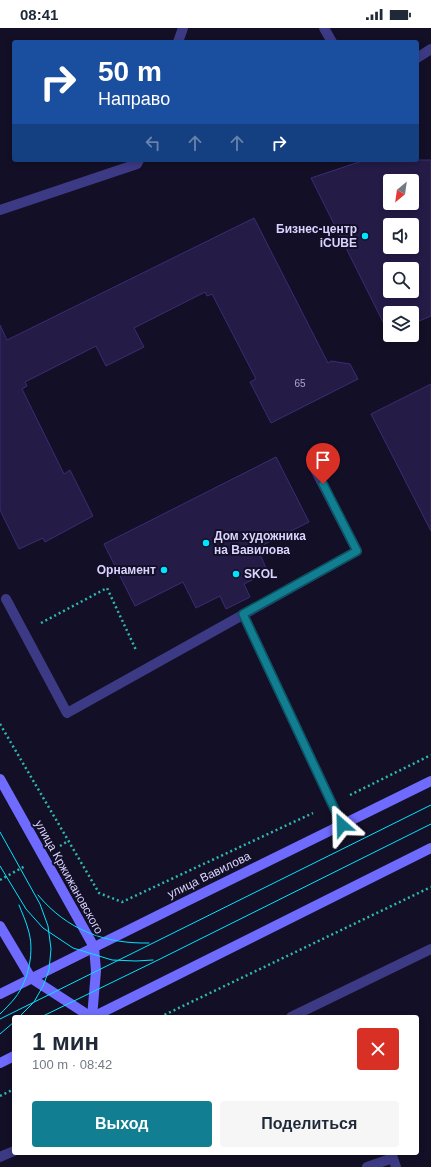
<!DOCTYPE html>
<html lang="ru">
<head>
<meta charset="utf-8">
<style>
	:root { --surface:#fff; --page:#f6f6f7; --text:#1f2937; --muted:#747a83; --accent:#117e91 }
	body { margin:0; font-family:Arial,sans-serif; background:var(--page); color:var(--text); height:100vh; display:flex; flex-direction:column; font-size:15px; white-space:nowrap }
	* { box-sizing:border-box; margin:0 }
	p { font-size:13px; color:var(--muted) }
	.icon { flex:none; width:22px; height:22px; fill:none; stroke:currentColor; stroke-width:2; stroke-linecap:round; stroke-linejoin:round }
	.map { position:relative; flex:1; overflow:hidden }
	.details { position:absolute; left:12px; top:987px; width:407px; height:140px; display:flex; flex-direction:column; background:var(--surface); border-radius:4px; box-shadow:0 2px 6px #0003 }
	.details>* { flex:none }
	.hud { position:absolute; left:12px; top:12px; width:407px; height:122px; border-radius:4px; box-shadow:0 2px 6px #0003; background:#1a4fa0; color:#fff; overflow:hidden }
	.needle { width:26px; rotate:209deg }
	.tools { position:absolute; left:383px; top:146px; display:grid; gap:8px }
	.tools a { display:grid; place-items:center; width:36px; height:36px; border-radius:4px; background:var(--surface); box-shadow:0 2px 6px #0003; font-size:20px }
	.pin { position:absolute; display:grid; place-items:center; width:34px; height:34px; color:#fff; margin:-41px -17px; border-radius:50% 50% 50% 0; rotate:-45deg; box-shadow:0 0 4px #0007 }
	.pin .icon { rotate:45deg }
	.me { position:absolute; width:44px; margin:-22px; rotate:335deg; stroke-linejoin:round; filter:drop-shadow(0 0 3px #0008) }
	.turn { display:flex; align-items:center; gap:14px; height:84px; padding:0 20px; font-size:18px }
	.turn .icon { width:52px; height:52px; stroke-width:2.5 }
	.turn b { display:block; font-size:28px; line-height:34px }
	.lanes { display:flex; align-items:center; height:38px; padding:0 20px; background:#0003; justify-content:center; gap:20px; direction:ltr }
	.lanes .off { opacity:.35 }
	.round { display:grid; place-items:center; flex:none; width:42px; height:42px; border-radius:4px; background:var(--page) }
	.head { display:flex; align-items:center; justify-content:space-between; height:68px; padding:0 20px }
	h1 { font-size:24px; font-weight:600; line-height:30px }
	.primary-button { display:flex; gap:8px; margin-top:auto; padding:8px 20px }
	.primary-button a { flex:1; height:46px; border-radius:4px; background:var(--accent); color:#fff; font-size:16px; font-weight:600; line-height:46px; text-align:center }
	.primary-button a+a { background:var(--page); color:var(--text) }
	.status { display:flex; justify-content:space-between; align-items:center; height:28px; padding:0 20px; background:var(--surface); direction:ltr }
	.status svg { height:11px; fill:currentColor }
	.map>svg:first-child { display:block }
	.building { fill:#241b47; stroke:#3b2d73; fill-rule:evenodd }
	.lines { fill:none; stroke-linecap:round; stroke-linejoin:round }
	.path { stroke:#2fb8b0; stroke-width:2.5; stroke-dasharray:2 3; stroke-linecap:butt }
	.lane { stroke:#3d3a85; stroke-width:10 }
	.secondary { stroke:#6f6bff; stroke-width:10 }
	.tram { stroke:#00e5ff; stroke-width:1 }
	.route-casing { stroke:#0b525e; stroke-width:10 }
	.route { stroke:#117e91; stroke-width:7 }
	.poi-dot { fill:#00e5ff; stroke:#130f26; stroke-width:1.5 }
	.labels { text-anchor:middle; stroke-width:4; stroke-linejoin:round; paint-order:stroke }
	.number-label { font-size:10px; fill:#aca6d1 }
	.poi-label { font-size:12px; font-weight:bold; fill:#d9d4ff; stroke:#130f26; text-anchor:end }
	.street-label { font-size:12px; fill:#d9d4ff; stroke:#130f26 }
</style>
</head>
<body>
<div class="status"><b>08:41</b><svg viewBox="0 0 49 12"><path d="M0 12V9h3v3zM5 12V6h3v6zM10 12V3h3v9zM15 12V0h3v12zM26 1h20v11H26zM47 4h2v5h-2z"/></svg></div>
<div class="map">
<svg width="431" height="1139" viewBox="0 0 431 1139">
	<rect width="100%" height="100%" fill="#130f26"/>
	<g class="building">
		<path d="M 365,132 L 431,132 L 431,288 L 412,296 L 412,285 L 390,285 L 390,306 L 389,306 L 311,150 ZM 390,153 L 412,153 L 412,175 L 390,175 ZM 390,197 L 412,197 L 412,219 L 390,219 ZM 390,241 L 412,241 L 412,263 L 390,263 Z"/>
		<path d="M 254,190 L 328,335 L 331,333 L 350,336 L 358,351 L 271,395 L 250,354 L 256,351 L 212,266 L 207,268 L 205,264 L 134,300 L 144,319 L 106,338 L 96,318 L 25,354 L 27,358 L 22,361 L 64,446 L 70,442 L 93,488 L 45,514 L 43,510 L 19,521 L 0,482 L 0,297 L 7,312 Z"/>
		<path d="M 431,356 L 431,503 L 371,386 Z"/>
		<path d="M 276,429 L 309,494 L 257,520 L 268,544 L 244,556 L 250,569 L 226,581 L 220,568 L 196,580 L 183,554 L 135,578 L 104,516 Z"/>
	</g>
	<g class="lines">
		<g class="path">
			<path d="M 41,595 L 107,560 L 136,622"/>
			<path d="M 0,696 L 99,865 L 122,874 L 313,785"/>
			<path d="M 350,767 L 431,727"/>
			<path d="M 60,818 L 68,813"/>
			<path d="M 0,852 L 25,838"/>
			<path d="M 160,989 L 431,859"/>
			<path d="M 0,1068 L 14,1061"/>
		</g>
		<g class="lane">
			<path d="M 324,0 L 332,14"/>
			<path d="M 178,14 L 183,0"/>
			<path d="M 417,30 L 431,21"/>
			<path d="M 0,182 L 137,136 L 139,132"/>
			<path d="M 6,571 L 67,685 L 357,523 L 316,443"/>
			<path d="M 243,586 L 342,797"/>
			<path d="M 291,989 L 431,921"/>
			<path d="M 0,1129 L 14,1123"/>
			<path d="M 367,1139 L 393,1130 L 396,1139"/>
		</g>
		<g class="secondary">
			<path d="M 0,751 L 94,919 L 96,943 L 92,989"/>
			<path d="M 0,898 L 31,950 L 91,989"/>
			<path d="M 0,966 L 183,875 L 431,753"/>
			<path d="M 93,989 L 431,820"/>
			<path d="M 0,1035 L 14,1028"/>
		</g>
		<g class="tram">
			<path d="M 0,804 L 40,876 L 48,898 L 51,921 L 49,942 L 43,958 L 34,974 L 19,989"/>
			<path d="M 0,838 L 26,881 L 43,900 L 73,920 L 112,932 L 136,933 L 153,932"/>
			<path d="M 38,867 C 67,902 105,916 149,915"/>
			<path d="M 0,986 C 5,981 11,975 15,970 C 29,952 35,922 28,901 C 26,893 22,885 19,877"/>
			<path d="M 41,989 L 158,932 L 431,796"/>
			<path d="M 0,991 L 431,777"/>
			<path d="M 0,1006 L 14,994"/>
		</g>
	</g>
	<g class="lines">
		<g class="route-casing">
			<path id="route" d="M 323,456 L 357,523 L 243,586 L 342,797"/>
		</g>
		<use href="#route" class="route"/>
	</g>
	<g class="poi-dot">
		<circle cx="365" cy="208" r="4"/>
		<circle cx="206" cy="515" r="4"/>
		<circle cx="164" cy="542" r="4"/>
		<circle cx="236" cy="546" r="4"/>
	</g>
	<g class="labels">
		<g class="number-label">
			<text x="300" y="359">65</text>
		</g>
		<g class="poi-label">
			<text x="357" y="205">Бизнес-центр<tspan x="357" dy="14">iCUBE</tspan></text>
			<text x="214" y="512" text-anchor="start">Дом художника<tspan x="214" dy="14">на Вавилова</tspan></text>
			<text x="156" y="546">Орнамент</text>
			<text x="244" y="550" text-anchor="start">SKOL</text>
		</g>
		<g class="street-label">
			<text transform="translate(209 847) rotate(-26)" y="4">улица Вавилова</text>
			<text transform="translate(69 849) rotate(61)" y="4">улица Кржижановского</text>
		</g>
	</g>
</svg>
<div class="tools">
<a><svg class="needle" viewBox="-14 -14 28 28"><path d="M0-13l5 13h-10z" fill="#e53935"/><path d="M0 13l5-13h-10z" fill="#747a83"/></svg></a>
<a><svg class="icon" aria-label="sound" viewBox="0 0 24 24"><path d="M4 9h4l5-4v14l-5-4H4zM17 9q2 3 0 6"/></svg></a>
<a><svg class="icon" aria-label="search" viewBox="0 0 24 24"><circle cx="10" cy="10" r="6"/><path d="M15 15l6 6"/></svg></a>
<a><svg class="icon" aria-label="layers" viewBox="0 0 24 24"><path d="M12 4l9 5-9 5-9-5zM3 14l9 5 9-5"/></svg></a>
</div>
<div class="pin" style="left:323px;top:456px;background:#d93025"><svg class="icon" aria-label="arrive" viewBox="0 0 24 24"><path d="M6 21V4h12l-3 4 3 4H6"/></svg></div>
<svg class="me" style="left:342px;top:797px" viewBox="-20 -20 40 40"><path d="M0-17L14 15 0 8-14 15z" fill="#117e91" stroke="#fff" stroke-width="4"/></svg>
<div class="hud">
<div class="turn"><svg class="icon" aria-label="right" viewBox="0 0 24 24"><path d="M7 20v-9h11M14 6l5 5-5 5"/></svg><div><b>50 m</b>Направо</div></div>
<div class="lanes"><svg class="icon off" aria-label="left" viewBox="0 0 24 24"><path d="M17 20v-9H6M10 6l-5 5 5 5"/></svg><svg class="icon off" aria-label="ahead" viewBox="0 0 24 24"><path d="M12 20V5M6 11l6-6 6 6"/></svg><svg class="icon off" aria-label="ahead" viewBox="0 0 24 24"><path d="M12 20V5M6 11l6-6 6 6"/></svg><svg class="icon" aria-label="right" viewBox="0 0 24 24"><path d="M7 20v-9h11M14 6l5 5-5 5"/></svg></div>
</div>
<section class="details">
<div class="head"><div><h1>1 мин</h1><p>100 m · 08:42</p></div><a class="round" style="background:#d93025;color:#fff"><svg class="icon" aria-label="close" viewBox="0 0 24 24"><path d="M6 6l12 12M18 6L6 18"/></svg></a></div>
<div class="primary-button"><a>Выход</a><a>Поделиться</a></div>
</section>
</div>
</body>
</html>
